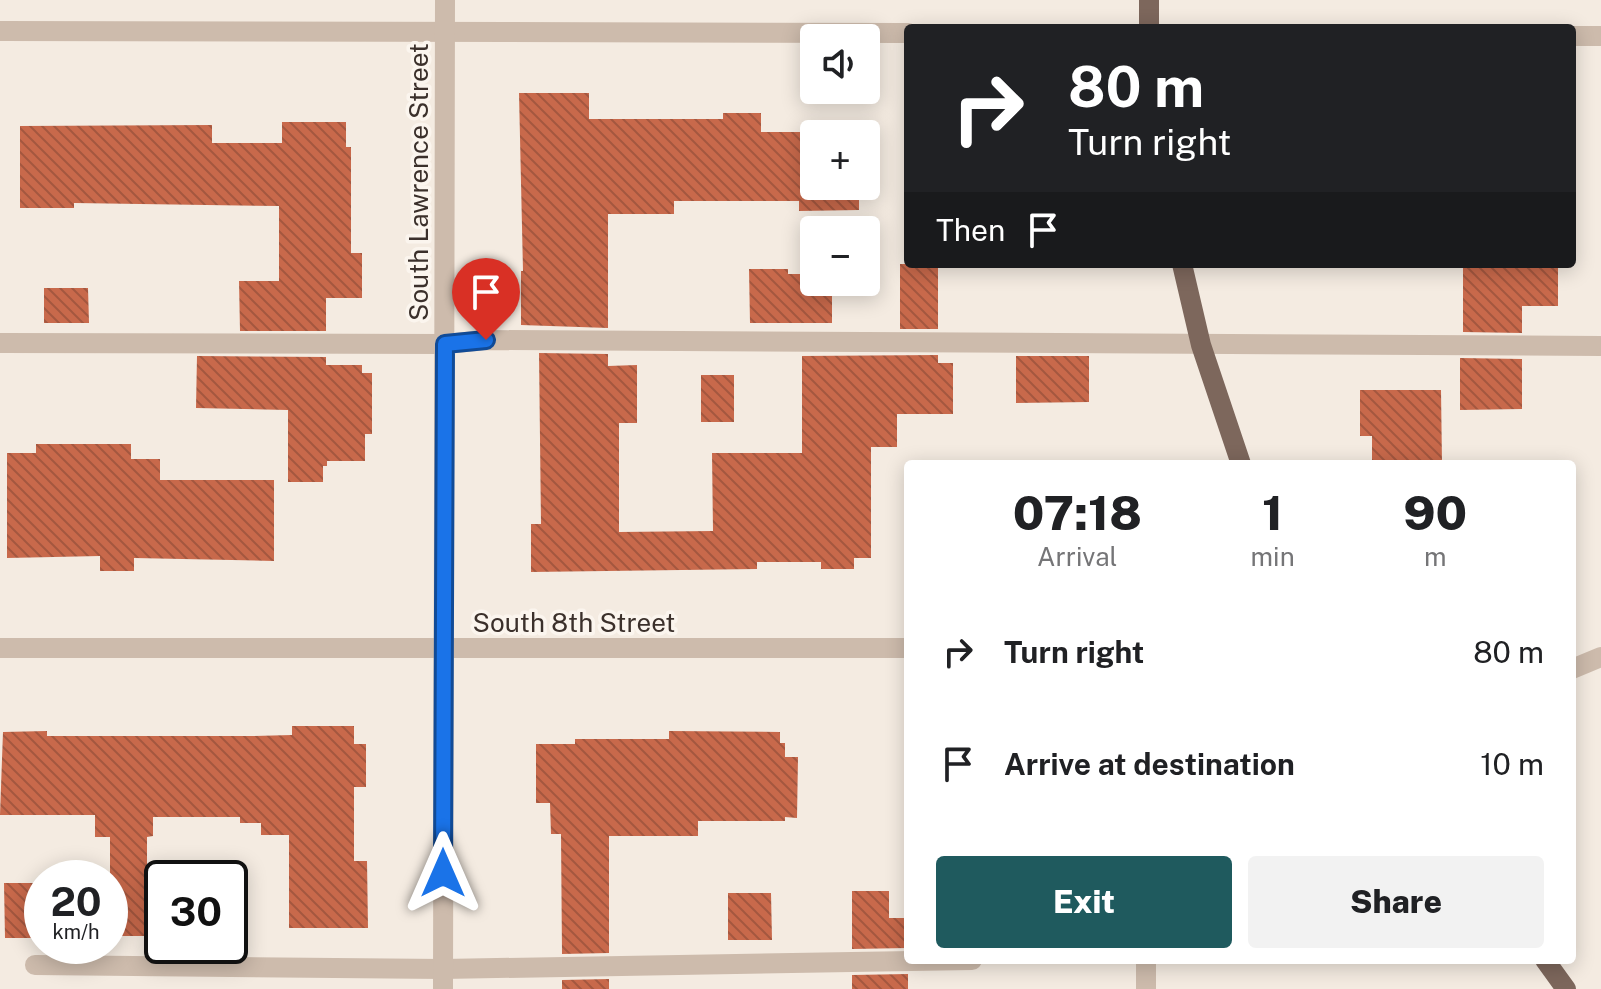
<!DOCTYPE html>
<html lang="en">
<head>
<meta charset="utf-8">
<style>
	:root { --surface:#fff; --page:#f2f2f2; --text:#202124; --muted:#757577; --accent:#1f5a5e }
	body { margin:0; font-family:"Public Sans",sans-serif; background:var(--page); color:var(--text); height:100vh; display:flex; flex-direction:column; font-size:30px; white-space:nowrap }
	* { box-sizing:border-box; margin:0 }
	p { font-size:26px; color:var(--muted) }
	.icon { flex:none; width:44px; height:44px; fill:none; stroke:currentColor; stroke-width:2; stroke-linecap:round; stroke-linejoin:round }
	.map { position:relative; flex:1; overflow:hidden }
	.sheet { position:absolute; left:904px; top:460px; width:672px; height:504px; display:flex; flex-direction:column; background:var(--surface); border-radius:8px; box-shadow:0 4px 20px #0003 }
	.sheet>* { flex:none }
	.guide { position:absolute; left:904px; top:24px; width:672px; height:244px; border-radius:8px; box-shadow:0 4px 20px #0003; background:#202124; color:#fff; overflow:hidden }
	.fabs { position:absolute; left:800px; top:24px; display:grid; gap:16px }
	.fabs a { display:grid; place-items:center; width:80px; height:80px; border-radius:8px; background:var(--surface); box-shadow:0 4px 20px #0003; font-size:40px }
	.speed { position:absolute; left:24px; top:860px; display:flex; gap:16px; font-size:40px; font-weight:700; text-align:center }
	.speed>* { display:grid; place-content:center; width:104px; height:104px; border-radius:50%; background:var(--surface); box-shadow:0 4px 20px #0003; line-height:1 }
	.speed small { font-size:20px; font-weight:400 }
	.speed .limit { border:4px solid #111; border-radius:12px; background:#fff; color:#111 }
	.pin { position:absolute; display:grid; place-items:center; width:68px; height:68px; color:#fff; margin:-82px -34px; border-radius:50% 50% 50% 0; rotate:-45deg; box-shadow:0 0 8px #0007 }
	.pin .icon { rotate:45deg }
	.me { position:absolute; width:88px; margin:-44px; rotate:0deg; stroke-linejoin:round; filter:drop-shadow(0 0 6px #0008) }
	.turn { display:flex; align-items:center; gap:28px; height:168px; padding:0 32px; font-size:36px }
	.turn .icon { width:104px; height:104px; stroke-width:2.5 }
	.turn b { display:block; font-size:56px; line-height:68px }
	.then { display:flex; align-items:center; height:76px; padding:0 32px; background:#0003; gap:16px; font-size:30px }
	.eta { display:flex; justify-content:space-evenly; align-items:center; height:136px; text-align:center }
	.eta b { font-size:48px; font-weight:800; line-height:56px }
	.cta { display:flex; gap:16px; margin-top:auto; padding:16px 32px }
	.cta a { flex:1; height:92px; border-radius:8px; background:var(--accent); color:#fff; font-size:32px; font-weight:800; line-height:92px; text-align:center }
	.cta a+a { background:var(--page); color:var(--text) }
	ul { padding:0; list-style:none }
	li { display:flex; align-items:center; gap:24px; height:112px; padding:0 32px }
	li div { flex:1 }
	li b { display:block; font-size:30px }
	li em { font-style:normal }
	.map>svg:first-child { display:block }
	.building { fill:url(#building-back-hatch) }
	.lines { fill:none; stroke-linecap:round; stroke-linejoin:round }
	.minor { stroke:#cdbbac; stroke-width:20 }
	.major { stroke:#7d675c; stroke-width:20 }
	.route-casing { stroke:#114b97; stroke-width:20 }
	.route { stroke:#1a73e8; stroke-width:14 }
	.labels { text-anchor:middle; stroke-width:7; stroke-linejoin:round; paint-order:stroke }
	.street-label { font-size:26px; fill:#3b302b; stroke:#fbf5ee }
</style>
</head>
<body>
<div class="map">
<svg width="1601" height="989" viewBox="0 0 1601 989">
	<defs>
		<pattern id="building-back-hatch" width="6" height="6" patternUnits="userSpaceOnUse" patternTransform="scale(2)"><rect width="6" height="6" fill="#c8694b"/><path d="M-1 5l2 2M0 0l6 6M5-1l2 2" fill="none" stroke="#a4573f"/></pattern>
	</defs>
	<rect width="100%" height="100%" fill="#f4ebe1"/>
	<g class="building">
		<path d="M 519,93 L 589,93 L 589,119 L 723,119 L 723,113 L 761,113 L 761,132 L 858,132 L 814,134 L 814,186 L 859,186 L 859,210 L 799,211 L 799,201 L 674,201 L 674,214 L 608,214 L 608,328 L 521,325 L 521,271 L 523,271 Z"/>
		<path d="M 282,122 L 346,122 L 346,147 L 351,147 L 351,253 L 362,253 L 362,298 L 326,298 L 326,331 L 240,331 L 239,281 L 279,281 L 279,206 L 74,203 L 74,208 L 20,208 L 20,126 L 212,125 L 212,143 L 282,143 Z"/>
		<rect x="900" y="264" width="38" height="65"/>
		<path d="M 1463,264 L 1558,264 L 1558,306 L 1522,306 L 1522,333 L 1463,332 Z"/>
		<path d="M 749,269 L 788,269 L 788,274 L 814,274 L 814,282 L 832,282 L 832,323 L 750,323 Z"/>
		<path d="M 44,288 L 88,288 L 89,323 L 44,323 Z"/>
		<path d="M 539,353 L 608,354 L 608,366 L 637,365 L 637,423 L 619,423 L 619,532 L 713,531 L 712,453 L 802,453 L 802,356 L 938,355 L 938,363 L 953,363 L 953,414 L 897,414 L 897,447 L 871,447 L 871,558 L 854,558 L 854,569 L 821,569 L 821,562 L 757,562 L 757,569 L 531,572 L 531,524 L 541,524 Z"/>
		<path d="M 197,356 L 326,357 L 326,365 L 362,365 L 362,373 L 372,373 L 372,434 L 365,434 L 365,461 L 327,461 L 327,466 L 323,466 L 323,482 L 288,482 L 288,410 L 196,408 Z"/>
		<path d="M 1016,356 L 1089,356 L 1089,402 L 1016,403 Z"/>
		<path d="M 1460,358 L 1522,359 L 1522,409 L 1460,410 Z"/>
		<rect x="701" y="375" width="33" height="47"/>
		<path d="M 1360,390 L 1441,390 L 1442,464 L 1372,464 L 1372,436 L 1360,436 Z"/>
		<path d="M 36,444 L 131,444 L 131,459 L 160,459 L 160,480 L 274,480 L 274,561 L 134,558 L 134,571 L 100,571 L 100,556 L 7,558 L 7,453 L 36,453 Z"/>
		<path d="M 292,726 L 354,726 L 354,744 L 366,744 L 366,787 L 354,787 L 354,861 L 367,861 L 368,928 L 289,928 L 289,835 L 261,835 L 261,823 L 240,823 L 240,817 L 153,817 L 153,836 L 147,837 L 147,936 L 110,936 L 110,837 L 95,837 L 95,815 L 0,815 L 3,732 L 47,731 L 47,736 L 253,736 L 292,735 Z"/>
		<path d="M 669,731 L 780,732 L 780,743 L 785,743 L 785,757 L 798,757 L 797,818 L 785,817 L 785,821 L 698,821 L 698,836 L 609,836 L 609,953 L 562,954 L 561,834 L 551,834 L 550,803 L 536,803 L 536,744 L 575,744 L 575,739 L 669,739 Z"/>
		<path d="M 4,883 L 42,883 L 42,938 L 5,938 Z"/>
		<path d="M 852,891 L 889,891 L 889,918 L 908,918 L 908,948 L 852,949 Z"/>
		<path d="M 728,893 L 771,893 L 772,940 L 728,940 Z"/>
		<path d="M 908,974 L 908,989 L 852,989 L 852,975 Z"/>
		<path d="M 609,979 L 609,989 L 562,989 L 562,980 Z"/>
	</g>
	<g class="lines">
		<g class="minor">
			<path d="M 0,31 L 908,33"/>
			<path d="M 1572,36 L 1601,36"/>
			<path d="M 0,343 L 445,344 L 486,340 L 1601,346"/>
			<path d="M 0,648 L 908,648"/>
			<path d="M 1572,669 L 1601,657"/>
			<path d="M 1146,960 L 1146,989"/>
			<path d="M 35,965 L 443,969 L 972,960"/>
			<path d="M 443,989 L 445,0"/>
		</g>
		<g class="major">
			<path d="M 1149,28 L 1149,0"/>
			<path d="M 1182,264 L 1201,345 L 1241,464"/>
			<path d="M 1545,960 L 1566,989"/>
		</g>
	</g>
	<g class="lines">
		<g class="route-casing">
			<path id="route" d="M 443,873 L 445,344 L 486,340"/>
		</g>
		<use href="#route" class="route"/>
	</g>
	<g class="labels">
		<g class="street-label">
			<text transform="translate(419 182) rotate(-90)" y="9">South Lawrence Street</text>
			<text x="574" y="632">South 8th Street</text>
		</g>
	</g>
</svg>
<div class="fabs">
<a><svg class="icon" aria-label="sound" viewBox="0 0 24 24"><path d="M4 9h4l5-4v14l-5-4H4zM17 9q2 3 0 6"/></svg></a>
<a>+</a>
<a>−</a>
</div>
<div class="speed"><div>20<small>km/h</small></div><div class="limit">30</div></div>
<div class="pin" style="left:486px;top:340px;background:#d93025"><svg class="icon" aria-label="arrive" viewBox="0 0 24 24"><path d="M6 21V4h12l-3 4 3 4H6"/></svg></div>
<svg class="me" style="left:443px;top:873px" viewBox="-20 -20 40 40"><path d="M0-17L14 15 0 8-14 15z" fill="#1a73e8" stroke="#fff" stroke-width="4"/></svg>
<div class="guide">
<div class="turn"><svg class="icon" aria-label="right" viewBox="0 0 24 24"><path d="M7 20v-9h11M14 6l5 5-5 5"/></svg><div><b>80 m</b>Turn right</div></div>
<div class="then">Then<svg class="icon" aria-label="arrive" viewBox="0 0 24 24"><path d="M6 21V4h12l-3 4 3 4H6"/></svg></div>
</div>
<section class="sheet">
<div class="eta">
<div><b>07:18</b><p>Arrival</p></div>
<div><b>1</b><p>min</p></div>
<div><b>90</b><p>m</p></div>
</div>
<ul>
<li><svg class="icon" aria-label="right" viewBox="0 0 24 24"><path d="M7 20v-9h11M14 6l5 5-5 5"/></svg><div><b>Turn right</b></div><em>80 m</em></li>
<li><svg class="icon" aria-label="arrive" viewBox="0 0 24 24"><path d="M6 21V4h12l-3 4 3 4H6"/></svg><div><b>Arrive at destination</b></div><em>10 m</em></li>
</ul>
<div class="cta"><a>Exit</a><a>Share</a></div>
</section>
</div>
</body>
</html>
